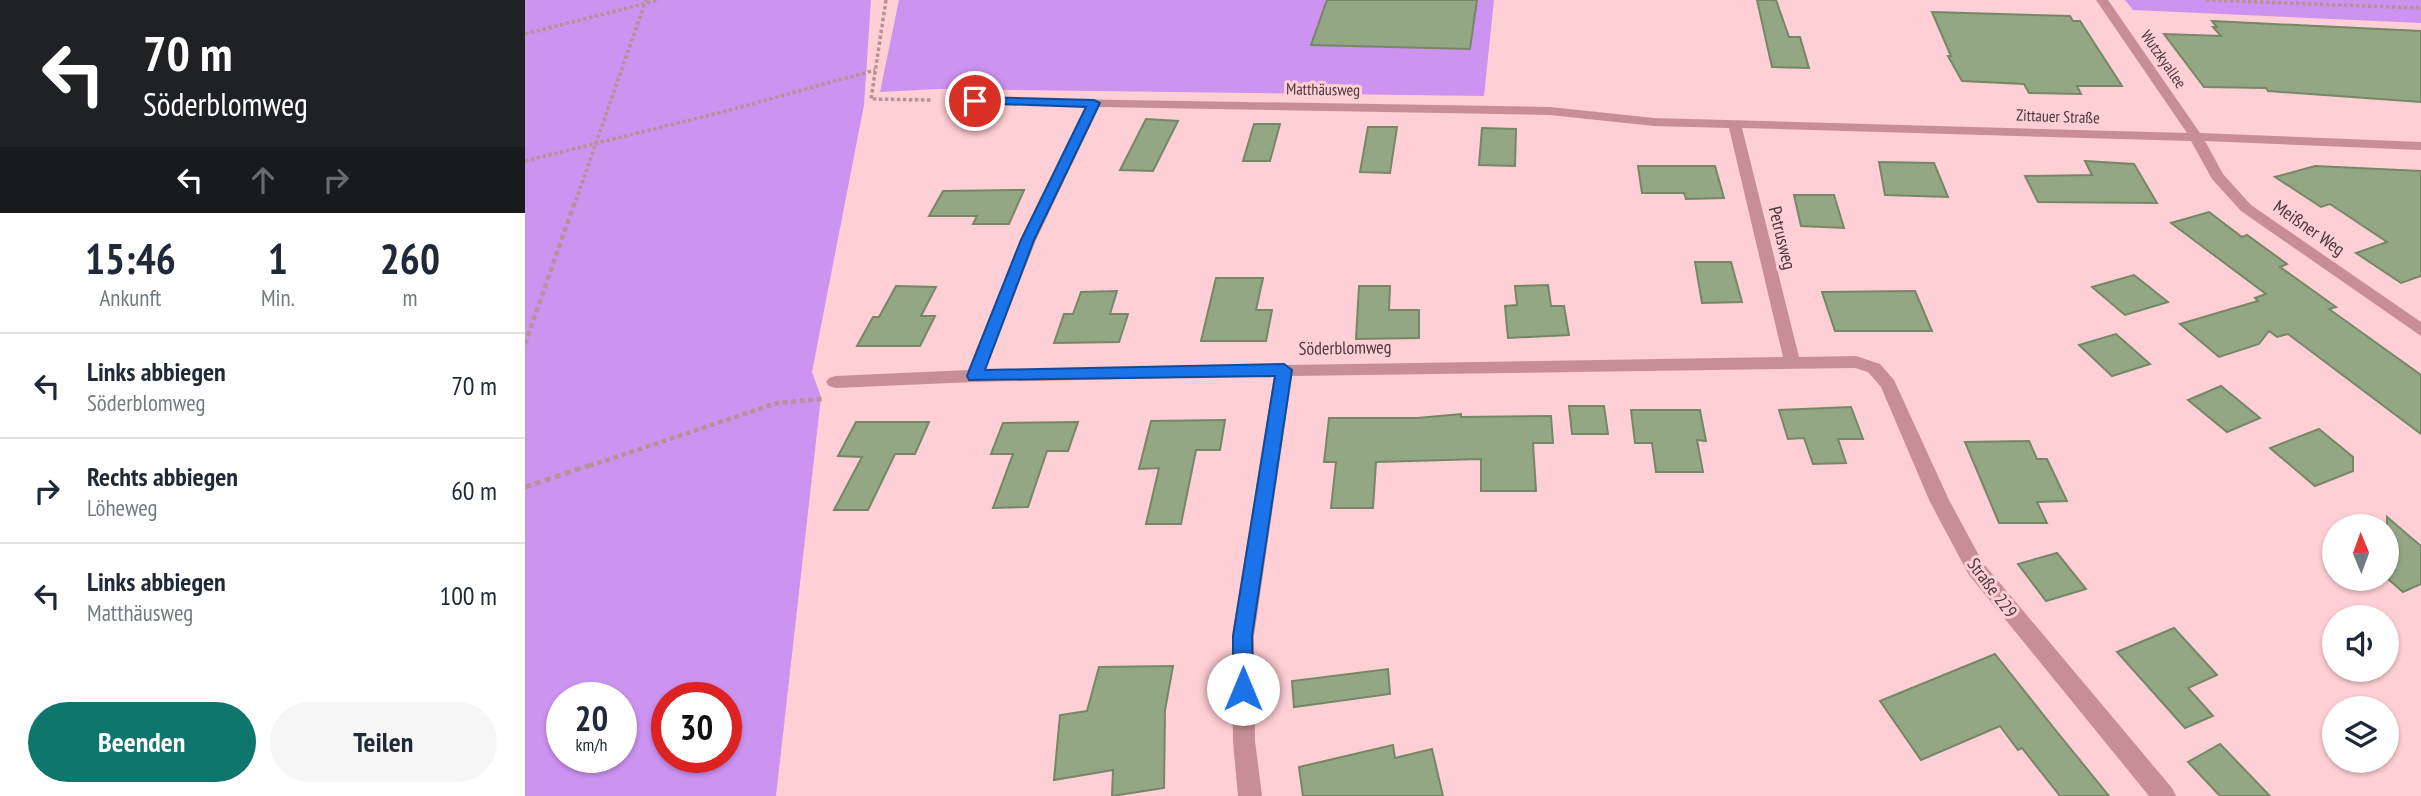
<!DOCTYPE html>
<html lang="de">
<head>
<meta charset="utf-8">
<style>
	:root { --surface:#fff; --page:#f6f6f7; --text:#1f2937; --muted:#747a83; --line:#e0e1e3; --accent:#0f766e }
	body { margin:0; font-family:"PT Sans Narrow",sans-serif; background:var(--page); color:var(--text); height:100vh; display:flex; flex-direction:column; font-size:26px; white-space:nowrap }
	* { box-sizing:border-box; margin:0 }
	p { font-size:23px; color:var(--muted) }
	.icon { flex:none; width:38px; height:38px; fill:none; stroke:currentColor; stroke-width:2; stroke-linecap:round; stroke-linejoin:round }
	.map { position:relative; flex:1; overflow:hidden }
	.sheet { display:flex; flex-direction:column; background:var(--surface); width:525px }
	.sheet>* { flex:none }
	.banner { background:#202124; color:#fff; overflow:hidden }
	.needle { width:46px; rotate:359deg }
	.buttons { position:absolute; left:1797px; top:514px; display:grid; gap:14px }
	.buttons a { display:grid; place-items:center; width:77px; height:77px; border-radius:50%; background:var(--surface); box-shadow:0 2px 5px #0004; font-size:35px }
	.speed { position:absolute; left:21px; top:682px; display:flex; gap:14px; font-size:35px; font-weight:700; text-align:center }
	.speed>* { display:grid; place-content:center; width:91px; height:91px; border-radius:50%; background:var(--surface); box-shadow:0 2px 5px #0004; line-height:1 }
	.speed small { font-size:18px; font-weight:400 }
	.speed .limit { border:10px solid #d22; background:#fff; color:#111 }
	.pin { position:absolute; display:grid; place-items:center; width:60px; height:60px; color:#fff; margin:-30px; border:4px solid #fff; border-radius:50%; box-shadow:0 2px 7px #0007 }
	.me { position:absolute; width:77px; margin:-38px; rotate:0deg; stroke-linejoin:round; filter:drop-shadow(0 0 5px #0008) }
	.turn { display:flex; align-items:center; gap:24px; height:147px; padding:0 28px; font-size:32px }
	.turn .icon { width:91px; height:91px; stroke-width:2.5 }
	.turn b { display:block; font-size:49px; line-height:60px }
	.lanes { display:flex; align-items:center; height:66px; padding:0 28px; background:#0003; justify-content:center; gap:35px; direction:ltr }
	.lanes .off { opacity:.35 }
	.eta { display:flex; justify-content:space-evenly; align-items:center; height:119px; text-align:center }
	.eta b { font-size:42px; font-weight:700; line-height:49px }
	.primary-button { display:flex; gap:14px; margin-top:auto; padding:14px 28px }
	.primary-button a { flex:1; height:80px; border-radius:42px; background:var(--accent); color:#fff; font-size:28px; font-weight:700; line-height:80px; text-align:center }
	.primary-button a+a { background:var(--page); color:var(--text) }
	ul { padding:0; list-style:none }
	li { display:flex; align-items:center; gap:21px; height:105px; padding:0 28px; border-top:2px solid var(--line) }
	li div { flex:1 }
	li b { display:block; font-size:26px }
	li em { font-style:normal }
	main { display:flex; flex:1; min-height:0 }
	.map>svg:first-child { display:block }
	.green { fill:#cc93f1; fill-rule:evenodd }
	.building { fill:#94a785; stroke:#758766; stroke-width:2 }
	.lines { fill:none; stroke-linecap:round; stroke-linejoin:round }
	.path-far2 { stroke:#b79397; stroke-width:3.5; stroke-dasharray:3.5 2.5; stroke-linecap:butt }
	.path-far1 { stroke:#b79397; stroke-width:4.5; stroke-dasharray:5 3.5; stroke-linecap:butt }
	.path { stroke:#b79397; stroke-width:5; stroke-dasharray:6 4.5; stroke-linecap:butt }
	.minor { fill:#c88e95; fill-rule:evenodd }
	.route { fill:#1a73e8; stroke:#114b97; stroke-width:2 }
	.labels { text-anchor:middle; stroke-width:6; stroke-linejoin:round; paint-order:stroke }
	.far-street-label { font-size:16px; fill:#493739; stroke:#fecfd4 }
	.street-label { font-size:18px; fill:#493739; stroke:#fecfd4 }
</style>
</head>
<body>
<main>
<section class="sheet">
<div class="banner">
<div class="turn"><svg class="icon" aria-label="left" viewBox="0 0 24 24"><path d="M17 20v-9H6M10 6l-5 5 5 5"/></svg><div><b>70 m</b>Söderblomweg</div></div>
<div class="lanes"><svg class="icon" aria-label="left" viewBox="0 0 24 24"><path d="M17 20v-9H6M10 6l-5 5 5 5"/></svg><svg class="icon off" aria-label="ahead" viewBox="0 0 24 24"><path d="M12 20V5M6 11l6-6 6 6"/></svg><svg class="icon off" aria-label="right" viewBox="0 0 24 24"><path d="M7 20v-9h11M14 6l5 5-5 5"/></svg></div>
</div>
<div class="eta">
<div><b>15:46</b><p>Ankunft</p></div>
<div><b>1</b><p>Min.</p></div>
<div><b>260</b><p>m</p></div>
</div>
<ul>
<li><svg class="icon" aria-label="left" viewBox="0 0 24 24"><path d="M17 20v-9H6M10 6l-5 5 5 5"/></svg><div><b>Links abbiegen</b><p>Söderblomweg</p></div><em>70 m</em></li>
<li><svg class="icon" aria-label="right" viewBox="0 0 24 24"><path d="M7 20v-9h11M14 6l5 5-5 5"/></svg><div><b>Rechts abbiegen</b><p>Löheweg</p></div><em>60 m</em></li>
<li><svg class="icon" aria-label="left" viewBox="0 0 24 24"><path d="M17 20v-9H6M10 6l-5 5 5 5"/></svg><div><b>Links abbiegen</b><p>Matthäusweg</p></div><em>100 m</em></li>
</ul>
<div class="primary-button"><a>Beenden</a><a>Teilen</a></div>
</section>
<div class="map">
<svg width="1896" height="796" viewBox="0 0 1896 796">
	<rect width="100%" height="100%" fill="#fecfd4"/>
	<g class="green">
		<path d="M 0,0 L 346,0 L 339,105 L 287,372 L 296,397 L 251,796 L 0,796 ZM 37,698 L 96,698 L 96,758 L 37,758 ZM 142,698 L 201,698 L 201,758 L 142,758 Z"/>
		<path d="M 374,0 L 969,0 L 959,96 L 413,89 L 355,92 Z"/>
		<path d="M 1600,0 L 1896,0 L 1896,23 L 1608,10 Z"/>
	</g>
	<g class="building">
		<path d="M 802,0 L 952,0 L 945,49 L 786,45 Z"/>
		<path d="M 1232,0 L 1251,0 L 1264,37 L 1275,37 L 1284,68 L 1247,67 Z"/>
		<path d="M 1407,12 L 1545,16 L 1548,21 L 1555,21 L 1597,86 L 1552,86 L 1556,94 L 1504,93 L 1499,84 L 1437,81 L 1423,56 L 1426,56 Z"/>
		<path d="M 1687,21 L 1896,31 L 1896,102 L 1743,91 L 1741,88 L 1679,87 L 1639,34 L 1696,36 L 1688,27 L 1692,27 Z"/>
		<path d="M 621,119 L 653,121 L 628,171 L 595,170 Z"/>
		<path d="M 729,124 L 755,124 L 745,161 L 718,161 Z"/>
		<path d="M 843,127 L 872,127 L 865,173 L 835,172 Z"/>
		<path d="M 957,128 L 991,129 L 990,166 L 954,165 Z"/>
		<path d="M 1560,161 L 1609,164 L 1632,203 L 1513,202 L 1500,176 L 1567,175 Z"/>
		<path d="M 1354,162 L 1409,163 L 1423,197 L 1360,195 Z"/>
		<path d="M 1113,166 L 1190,166 L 1199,198 L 1161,199 L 1159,193 L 1117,193 Z"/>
		<path d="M 1790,166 L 1896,171 L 1896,276 L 1876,283 L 1831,253 L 1862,242 L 1805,204 L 1796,207 L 1750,177 Z"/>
		<path d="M 499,190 L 484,224 L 448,224 L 452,216 L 404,216 L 418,191 Z"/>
		<path d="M 1269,195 L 1309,195 L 1319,228 L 1276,226 Z"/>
		<path d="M 1684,212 L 1717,237 L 1722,235 L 1762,264 L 1755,267 L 1811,307 L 1804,309 L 1896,375 L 1896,434 L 1763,334 L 1752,337 L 1744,331 L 1734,344 L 1694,357 L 1655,324 L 1733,301 L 1730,298 L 1741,294 L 1646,223 Z"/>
		<path d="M 1170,262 L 1206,262 L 1217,302 L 1177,303 Z"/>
		<path d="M 1609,275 L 1643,302 L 1600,315 L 1567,287 Z"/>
		<path d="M 691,278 L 738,278 L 731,310 L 747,310 L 741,341 L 676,341 Z"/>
		<path d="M 1023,285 L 1026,306 L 1039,306 L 1044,335 L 983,338 L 980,306 L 992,305 L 990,286 Z"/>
		<path d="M 371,286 L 411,287 L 396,316 L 410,316 L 395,346 L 332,346 L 348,317 L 354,317 Z"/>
		<path d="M 834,286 L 865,286 L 864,310 L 894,310 L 894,338 L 831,339 Z"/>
		<path d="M 592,291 L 585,314 L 603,314 L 594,342 L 529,343 L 539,314 L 548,314 L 556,292 Z"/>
		<path d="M 1390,291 L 1407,331 L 1310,331 L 1297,292 Z"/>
		<path d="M 1591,334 L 1625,364 L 1587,376 L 1554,345 Z"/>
		<path d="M 1696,386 L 1735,418 L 1702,432 L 1663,400 Z"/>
		<path d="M 1044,406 L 1079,406 L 1083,434 L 1047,434 Z"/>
		<path d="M 1326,407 L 1338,439 L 1313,439 L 1321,463 L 1288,464 L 1279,438 L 1263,439 L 1254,410 Z"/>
		<path d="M 1106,410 L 1175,410 L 1181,441 L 1172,440 L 1178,472 L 1131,472 L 1127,443 L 1110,443 Z"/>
		<path d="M 936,414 L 936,417 L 1026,416 L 1028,443 L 1008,443 L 1011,491 L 956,491 L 956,459 L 851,462 L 848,508 L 806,508 L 811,462 L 799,462 L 804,418 L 892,418 Z"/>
		<path d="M 700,420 L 695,450 L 671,450 L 656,524 L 621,524 L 634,468 L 614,469 L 626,421 Z"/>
		<path d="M 331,422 L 404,422 L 390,454 L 370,454 L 343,510 L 309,510 L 337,457 L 313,456 Z"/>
		<path d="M 553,422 L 543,451 L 522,451 L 503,507 L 468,508 L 488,454 L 466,454 L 478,423 Z"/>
		<path d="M 1794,429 L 1828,457 L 1828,471 L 1790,486 L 1745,448 Z"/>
		<path d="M 1504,441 L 1512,459 L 1522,459 L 1542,501 L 1512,502 L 1522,523 L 1474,523 L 1440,442 Z"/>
		<path d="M 1862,517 L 1896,546 L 1896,584 L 1878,592 L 1862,578 Z"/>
		<path d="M 1532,553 L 1561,589 L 1521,601 L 1493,564 Z"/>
		<path d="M 1649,628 L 1692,675 L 1663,688 L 1688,716 L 1660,728 L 1592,652 Z"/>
		<path d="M 1470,654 L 1532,732 L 1584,796 L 1535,796 L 1497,748 L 1493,750 L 1475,726 L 1396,760 L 1355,701 Z"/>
		<path d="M 648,666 L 640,710 L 639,788 L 587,796 L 588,770 L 529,780 L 535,715 L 562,711 L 574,667 Z"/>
		<path d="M 863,669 L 865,694 L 769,707 L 767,681 Z"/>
		<path d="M 1695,744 L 1745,796 L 1695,796 L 1663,762 Z"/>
		<path d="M 868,745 L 870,758 L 907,749 L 918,796 L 778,796 L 774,767 Z"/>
	</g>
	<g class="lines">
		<g class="path-far2">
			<path d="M 361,0 L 346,99 L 406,100"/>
			<path d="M 1681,0 L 1896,8"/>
			<path d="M 0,34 L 134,0"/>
			<path d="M 0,161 L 205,110 L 350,70"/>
			<path d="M 49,206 L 121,0"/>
		</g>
		<g class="path-far1">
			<path d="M 0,344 L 49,204"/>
			<path d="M 64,466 L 252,403 L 297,399"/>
		</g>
		<path class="path" d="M 0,487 L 69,464"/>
		<path class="minor" d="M 1571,0 L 1583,0 L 1675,133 L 1896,142 L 1896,150 L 1680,141 L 1698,174 L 1726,205 L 1896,322 L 1896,336 L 1716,211 L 1687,179 L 1666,141 L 1217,128 L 1274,357 L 1331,356 L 1355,364 L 1369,380 L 1424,500 L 1458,563 L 1647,788 L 1651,796 L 1624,796 L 1444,575 L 1405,502 L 1356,387 L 1343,372 L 1330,368 L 767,376 L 729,636 L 730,741 L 737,796 L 713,796 L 708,741 L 707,636 L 749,376 L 449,382 L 310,388 L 304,386 L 301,382 L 304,378 L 310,376 L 443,370 L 495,240 L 561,106 L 426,104 L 420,100 L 421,97 L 1025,107 L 1129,118 L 1662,133 ZM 574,107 L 1025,115 L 1129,126 L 1204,128 L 1258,357 L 460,370 L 511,240 Z"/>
	</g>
	<path class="route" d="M 450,97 L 569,100 L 575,103 L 509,240 L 460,370 L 759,364 L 767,370 L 727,636 L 728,689 L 725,695 L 718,698 L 711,695 L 708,689 L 708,636 L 750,376 L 444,380 L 442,376 L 496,240 L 561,107 L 445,103 L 444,101 Z"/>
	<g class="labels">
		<g class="far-street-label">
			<text transform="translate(1639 59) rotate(55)" y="6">Wutzkyallee</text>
			<text transform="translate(798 89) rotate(1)" y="6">Matthäusweg</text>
			<text transform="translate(1533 116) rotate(2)" y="6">Zittauer Straße</text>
		</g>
		<g class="street-label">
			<text transform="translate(1784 228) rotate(35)" y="6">Meißner Weg</text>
			<text transform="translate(1257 238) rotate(76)" y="6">Petrusweg</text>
			<text transform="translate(820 348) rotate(-1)" y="6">Söderblomweg</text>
			<text transform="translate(1467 588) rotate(53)" y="6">Straße 229</text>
		</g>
	</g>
</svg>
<div class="buttons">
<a><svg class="needle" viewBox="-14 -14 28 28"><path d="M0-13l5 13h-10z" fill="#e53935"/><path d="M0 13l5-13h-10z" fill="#747a83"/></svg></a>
<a><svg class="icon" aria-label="sound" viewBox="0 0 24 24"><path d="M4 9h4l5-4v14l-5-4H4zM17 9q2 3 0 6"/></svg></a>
<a><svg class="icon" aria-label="layers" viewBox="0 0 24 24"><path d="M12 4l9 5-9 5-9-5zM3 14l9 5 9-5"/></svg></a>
</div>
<div class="speed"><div>20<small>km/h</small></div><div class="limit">30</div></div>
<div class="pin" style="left:450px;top:101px;background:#d93025"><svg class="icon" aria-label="arrive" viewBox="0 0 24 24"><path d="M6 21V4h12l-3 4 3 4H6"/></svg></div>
<svg class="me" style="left:718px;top:689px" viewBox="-20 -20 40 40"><circle r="19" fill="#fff"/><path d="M0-13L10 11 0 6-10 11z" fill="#1a73e8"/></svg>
</div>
</main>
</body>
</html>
